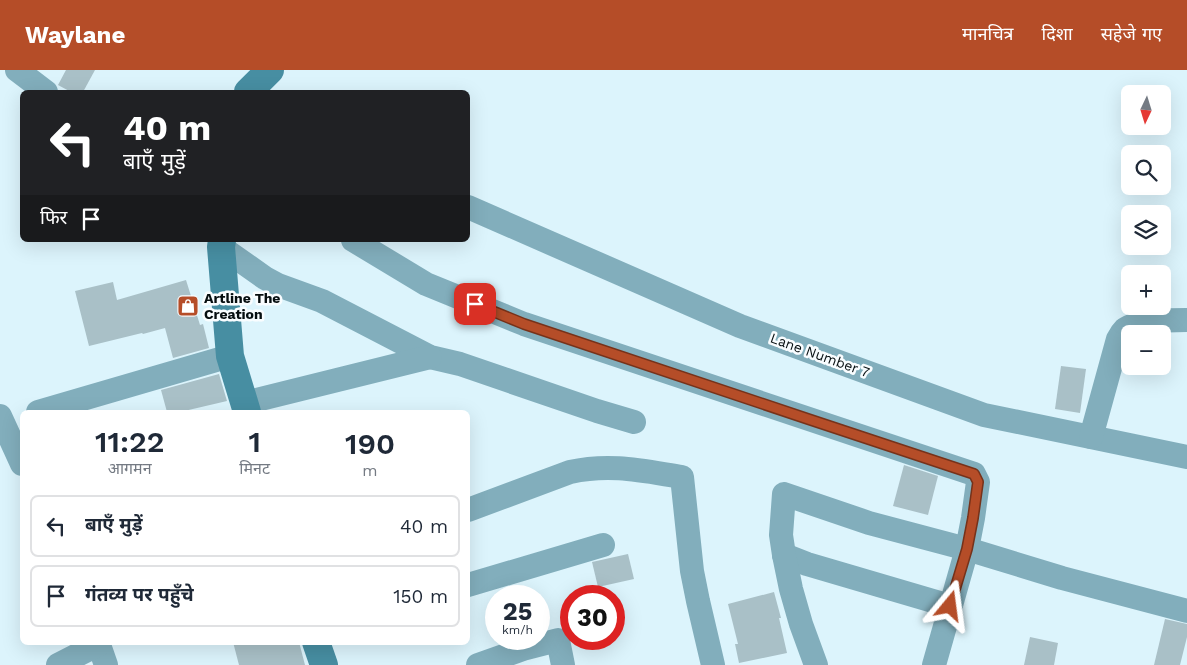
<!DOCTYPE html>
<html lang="hi">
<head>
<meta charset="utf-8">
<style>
	:root { --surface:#fff; --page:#f6f6f7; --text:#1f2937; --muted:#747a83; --line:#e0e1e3; --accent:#b54d28 }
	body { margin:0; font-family:"Work Sans","Noto Sans Devanagari",sans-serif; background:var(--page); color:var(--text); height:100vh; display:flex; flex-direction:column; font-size:19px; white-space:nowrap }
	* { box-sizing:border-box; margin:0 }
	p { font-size:16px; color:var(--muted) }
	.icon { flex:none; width:28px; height:28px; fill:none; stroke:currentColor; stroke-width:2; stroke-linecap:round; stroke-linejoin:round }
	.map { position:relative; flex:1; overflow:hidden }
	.panel { position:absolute; left:20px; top:340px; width:450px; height:235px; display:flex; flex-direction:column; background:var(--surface); border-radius:8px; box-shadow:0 5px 20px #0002 }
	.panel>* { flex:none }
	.top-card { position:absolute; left:20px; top:20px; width:450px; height:152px; border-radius:8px; box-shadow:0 5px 20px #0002; background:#202124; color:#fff; overflow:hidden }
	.needle { width:32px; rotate:184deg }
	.fabs { position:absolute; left:1121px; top:15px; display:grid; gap:10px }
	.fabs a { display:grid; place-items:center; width:50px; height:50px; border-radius:8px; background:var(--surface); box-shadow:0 5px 20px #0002; font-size:25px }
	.speed { position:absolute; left:485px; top:515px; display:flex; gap:10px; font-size:25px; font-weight:700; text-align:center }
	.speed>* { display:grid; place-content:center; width:65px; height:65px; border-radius:50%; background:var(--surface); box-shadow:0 5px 20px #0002; line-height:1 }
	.speed small { font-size:12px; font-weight:400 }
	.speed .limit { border:8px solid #d22; background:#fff; color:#111 }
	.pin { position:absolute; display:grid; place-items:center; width:42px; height:42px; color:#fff; margin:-21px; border-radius:10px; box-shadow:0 2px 8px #0006 }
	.me { position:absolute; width:55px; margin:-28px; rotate:16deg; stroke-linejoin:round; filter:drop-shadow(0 0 4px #0008) }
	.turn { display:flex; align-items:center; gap:18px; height:105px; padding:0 20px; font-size:22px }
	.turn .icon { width:65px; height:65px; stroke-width:2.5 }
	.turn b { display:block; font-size:35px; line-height:42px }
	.then { display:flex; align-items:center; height:48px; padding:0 20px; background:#0003; gap:10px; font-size:19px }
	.eta { display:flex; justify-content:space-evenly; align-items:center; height:85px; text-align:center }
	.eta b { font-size:30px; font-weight:600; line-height:35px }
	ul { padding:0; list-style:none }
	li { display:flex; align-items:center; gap:15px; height:62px; margin:0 10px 8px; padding:0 10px; border:2px solid var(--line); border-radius:8px }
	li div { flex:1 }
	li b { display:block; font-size:19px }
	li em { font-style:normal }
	header { display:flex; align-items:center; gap:30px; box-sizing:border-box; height:70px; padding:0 25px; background:var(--accent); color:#fff }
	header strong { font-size:24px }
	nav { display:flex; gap:28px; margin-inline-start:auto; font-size:18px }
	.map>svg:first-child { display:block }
	.building { fill:#a9c0c7 }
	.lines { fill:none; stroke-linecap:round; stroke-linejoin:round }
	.street { stroke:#82aebc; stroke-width:24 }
	.secondary { stroke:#478ea2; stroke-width:28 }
	.route-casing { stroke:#76321a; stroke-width:12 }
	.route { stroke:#b54d28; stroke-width:9 }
	.labels { text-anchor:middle; stroke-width:5; stroke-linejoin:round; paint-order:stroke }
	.poi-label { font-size:14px; font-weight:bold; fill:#060e10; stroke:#f9fdff; text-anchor:start }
	.street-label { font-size:14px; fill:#060e10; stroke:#f9fdff }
</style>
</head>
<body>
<header>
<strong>Waylane</strong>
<nav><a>मानचित्र</a><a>दिशा</a><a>सहेजे गए</a></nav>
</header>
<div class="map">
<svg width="1187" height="595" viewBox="0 0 1187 595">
	<rect width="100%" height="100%" fill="#dcf4fc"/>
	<g class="building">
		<path d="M 66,0 L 95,0 L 83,22 L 71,22 L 58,15 Z"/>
		<path d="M 186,210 L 200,255 L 203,254 L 209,278 L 173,288 L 165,258 L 143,264 L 142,263 L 89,276 L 75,221 L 113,212 L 117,230 Z"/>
		<path d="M 1061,296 L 1086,299 L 1080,343 L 1055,339 Z"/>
		<path d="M 219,304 L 227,331 L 180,342 L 167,342 L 161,320 Z"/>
		<path d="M 904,395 L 938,406 L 928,445 L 893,436 Z"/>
		<path d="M 628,484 L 634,509 L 598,517 L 592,492 Z"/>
		<path d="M 774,522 L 781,548 L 779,548 L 787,583 L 739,593 L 735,574 L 738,574 L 728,534 Z"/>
		<path d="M 1165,549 L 1187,554 L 1187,567 L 1180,595 L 1154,595 Z"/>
		<path d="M 1030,567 L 1058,573 L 1054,595 L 1024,595 Z"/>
		<path d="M 233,572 L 299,572 L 305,595 L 239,595 Z"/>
	</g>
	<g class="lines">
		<g class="street">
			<path d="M 17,0 L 46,22"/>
			<path d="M 468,137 L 740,256 L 984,345 L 1187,387"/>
			<path d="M 353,170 L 426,214 L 524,254 L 974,404 L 978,412 L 973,448 L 967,479 L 934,595"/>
			<path d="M 221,177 L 265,208 L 278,215 L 322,231 L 430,287 L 460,294 L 597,341 L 634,352"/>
			<path d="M 244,333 L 430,287"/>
			<path d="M 38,342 L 230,286"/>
			<path d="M 0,346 L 22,394"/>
			<path d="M 1091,367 L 1118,269 C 1120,265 1122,262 1125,259 C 1138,250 1171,250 1187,250"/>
			<path d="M 468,440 L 570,402 C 611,393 643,401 682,407 L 692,501 L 698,531 L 713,595"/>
			<path d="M 784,485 L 807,494 L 950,536"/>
			<path d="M 468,515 L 603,475"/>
			<path d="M 98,572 L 106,595"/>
			<path d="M 58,595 L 99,574"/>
			<path d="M 478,595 L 523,579 L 558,570 L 563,595"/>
			<path d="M 816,595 L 801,554 L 791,519 L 784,485 L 781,465 L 784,424 L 869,453 L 967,479 L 1062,508 L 1187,541"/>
		</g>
		<g class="secondary">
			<path d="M 248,22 L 270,0"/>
			<path d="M 222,170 L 221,177 L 230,286 L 247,342"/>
			<path d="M 316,572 L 324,595"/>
		</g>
	</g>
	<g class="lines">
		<g class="route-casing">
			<path id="route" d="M 475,234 L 524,254 L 808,349 L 974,404 L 978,412 L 973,448 L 967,479 L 950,536"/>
		</g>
		<use href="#route" class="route"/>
	</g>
	<defs>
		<g id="shop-square" transform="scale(1.125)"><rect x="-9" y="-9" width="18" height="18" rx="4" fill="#b54d28" stroke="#f9fdff"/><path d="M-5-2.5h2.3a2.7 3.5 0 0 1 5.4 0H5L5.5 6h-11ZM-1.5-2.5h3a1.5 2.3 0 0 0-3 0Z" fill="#fff"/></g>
	</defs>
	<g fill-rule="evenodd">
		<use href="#shop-square" x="188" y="236"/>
	</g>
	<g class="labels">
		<g class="poi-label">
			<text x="204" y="233">Artline The<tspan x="204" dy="16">Creation</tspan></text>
		</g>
		<g class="street-label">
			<text transform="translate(820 285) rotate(20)" y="5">Lane Number 7</text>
		</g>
	</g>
</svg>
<div class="fabs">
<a><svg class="needle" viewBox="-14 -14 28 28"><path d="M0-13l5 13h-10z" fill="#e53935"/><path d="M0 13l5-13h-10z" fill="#747a83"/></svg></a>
<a><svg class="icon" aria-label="search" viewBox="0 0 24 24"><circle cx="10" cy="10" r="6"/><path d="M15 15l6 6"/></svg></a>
<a><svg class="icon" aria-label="layers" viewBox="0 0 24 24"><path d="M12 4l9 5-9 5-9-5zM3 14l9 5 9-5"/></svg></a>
<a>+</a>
<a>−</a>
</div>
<div class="speed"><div>25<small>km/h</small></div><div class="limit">30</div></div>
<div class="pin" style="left:475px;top:234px;background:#d93025"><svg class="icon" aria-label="arrive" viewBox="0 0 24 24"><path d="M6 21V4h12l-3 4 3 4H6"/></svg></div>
<svg class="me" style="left:950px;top:536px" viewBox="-20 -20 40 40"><path d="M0-17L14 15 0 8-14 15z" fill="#b54d28" stroke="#fff" stroke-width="4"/></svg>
<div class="top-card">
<div class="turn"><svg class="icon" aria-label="left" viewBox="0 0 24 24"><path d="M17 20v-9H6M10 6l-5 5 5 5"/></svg><div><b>40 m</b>बाएँ मुड़ें</div></div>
<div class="then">फिर<svg class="icon" aria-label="arrive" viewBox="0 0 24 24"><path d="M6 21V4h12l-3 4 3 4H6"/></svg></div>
</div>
<section class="panel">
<div class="eta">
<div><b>11:22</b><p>आगमन</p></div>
<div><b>1</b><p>मिनट</p></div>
<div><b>190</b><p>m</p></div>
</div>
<ul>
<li><svg class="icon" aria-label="left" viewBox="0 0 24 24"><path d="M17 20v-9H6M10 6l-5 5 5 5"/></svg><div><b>बाएँ मुड़ें</b></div><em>40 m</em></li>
<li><svg class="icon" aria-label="arrive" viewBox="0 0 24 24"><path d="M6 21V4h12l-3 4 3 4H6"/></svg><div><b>गंतव्य पर पहुँचे</b></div><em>150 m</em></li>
</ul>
</section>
</div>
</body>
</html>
